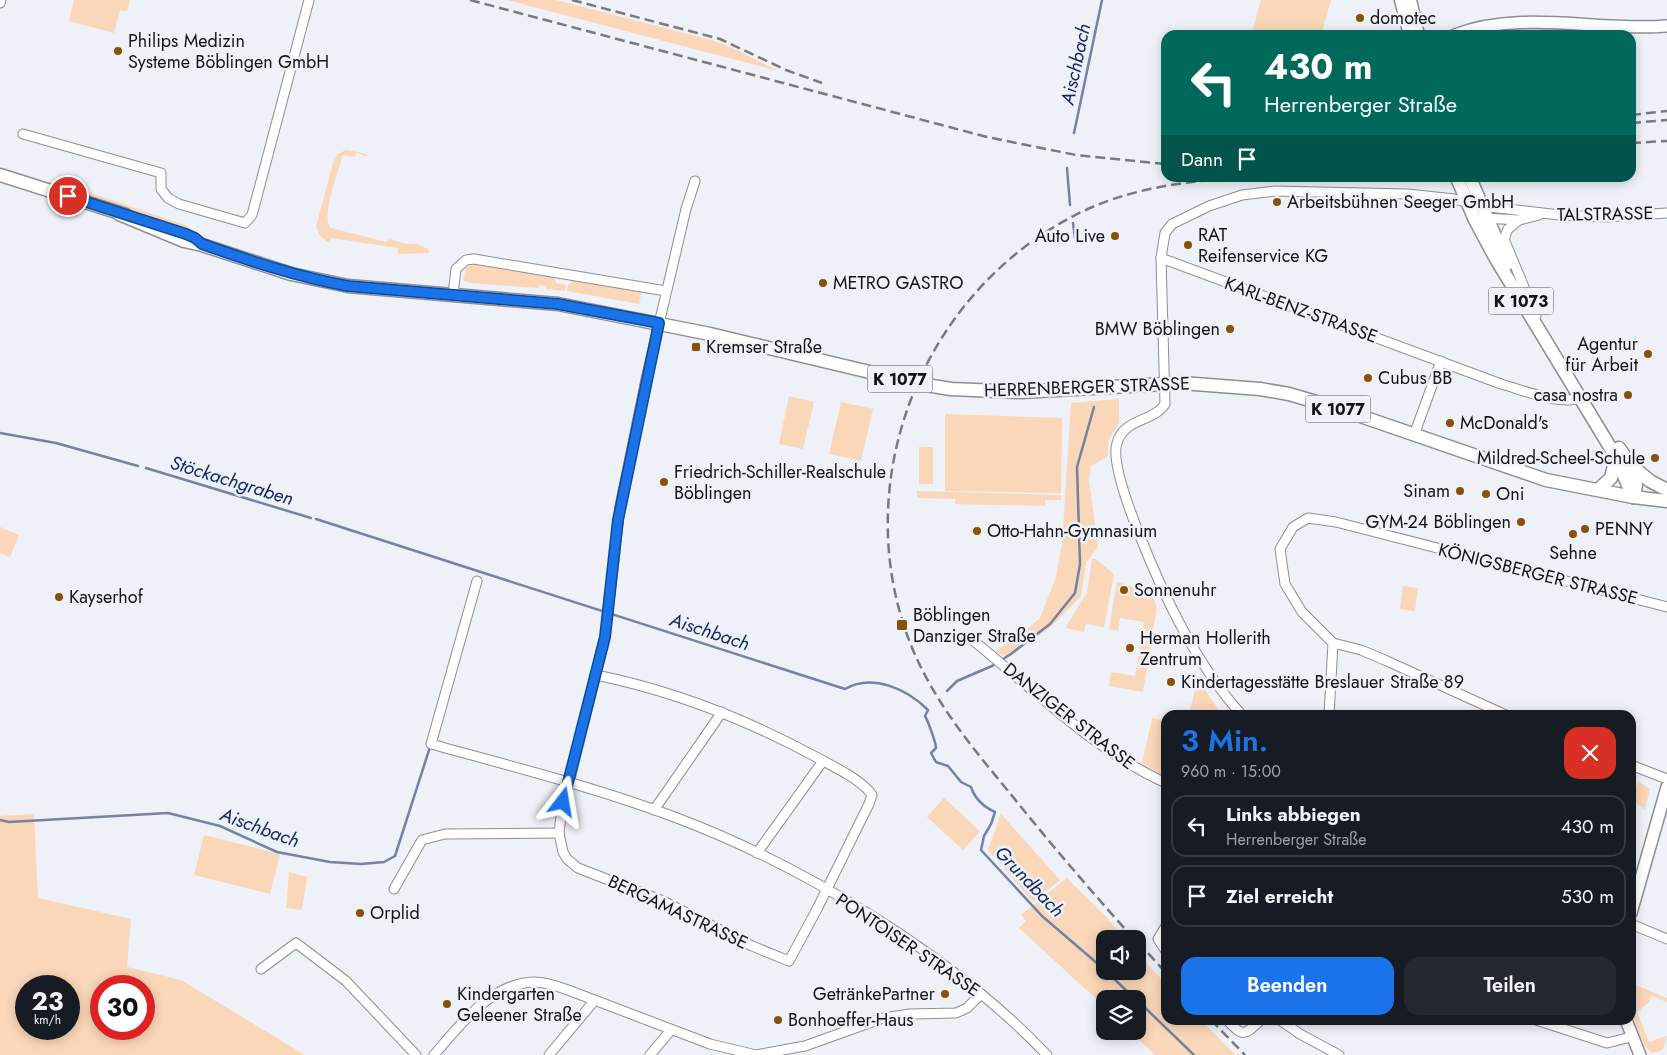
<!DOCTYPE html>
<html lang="de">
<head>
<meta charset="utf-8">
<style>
	:root { --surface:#171b24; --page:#242831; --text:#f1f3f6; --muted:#9ea1a6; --line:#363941; --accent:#1a73e8 }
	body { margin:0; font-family:Jost,sans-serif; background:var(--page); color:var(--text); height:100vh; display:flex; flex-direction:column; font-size:19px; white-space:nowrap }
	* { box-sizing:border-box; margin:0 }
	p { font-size:16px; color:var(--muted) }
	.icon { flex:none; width:28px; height:28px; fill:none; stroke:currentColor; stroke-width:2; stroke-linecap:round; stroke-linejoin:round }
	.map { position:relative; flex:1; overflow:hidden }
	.panel { position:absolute; left:1161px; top:710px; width:475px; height:315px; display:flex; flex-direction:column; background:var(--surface); border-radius:15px; box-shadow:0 2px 12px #0003 }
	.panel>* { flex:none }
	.hud { position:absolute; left:1161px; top:30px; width:475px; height:152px; border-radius:15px; box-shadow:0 2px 12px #0003; background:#00695c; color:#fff; overflow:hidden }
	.controls { position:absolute; left:1096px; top:930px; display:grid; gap:10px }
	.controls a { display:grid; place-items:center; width:50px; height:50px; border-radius:10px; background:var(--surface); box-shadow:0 2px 12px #0003; font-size:25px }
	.speed { position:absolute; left:15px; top:975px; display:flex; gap:10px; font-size:25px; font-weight:700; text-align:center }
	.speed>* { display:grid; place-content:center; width:65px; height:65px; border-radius:50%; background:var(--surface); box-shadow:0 2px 12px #0003; line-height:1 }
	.speed small { font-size:12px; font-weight:400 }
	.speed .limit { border:8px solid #d22; background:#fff; color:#111 }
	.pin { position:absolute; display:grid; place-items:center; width:42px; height:42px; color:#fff; margin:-21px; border:2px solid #fff; border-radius:50%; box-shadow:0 1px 5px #0007 }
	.me { position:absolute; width:55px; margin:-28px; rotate:14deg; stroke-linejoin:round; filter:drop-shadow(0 0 4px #0008) }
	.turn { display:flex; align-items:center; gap:18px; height:105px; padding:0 20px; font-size:22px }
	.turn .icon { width:65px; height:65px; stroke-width:2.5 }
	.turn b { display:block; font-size:35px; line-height:42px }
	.then { display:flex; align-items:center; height:48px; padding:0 20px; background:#0003; gap:10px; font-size:19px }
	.round { display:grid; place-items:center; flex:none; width:52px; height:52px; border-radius:15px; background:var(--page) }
	.overview { display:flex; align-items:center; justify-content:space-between; height:85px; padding:0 20px }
	h1 { font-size:30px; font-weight:600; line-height:38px; color:var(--accent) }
	.button { display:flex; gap:10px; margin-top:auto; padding:10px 20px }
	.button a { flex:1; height:58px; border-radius:15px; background:var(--accent); color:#fff; font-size:20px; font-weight:600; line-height:58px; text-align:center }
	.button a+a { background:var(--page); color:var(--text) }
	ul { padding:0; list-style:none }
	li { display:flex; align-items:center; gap:15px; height:62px; margin:0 10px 8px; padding:0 10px; border:2px solid var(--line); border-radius:15px }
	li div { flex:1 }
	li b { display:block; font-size:19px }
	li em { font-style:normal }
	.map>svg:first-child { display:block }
	.green { fill:#fad7b8; fill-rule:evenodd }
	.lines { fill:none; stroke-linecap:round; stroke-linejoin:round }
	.stream { stroke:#7283a6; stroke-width:2.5 }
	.street-casing { stroke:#8c8f94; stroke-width:11 }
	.secondary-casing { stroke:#8c8f94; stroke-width:14 }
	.primary-casing { stroke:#8c8f94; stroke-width:15 }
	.street { stroke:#fff; stroke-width:9 }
	.secondary { stroke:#fff; stroke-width:11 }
	.primary { stroke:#fff; stroke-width:12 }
	.rail { stroke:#787a7d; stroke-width:2.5; stroke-dasharray:10 5; stroke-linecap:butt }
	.route-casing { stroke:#114b97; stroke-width:12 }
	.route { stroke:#1a73e8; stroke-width:9 }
	.poi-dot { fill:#895006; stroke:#eef1f7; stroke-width:2 }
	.labels { text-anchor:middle; stroke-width:5; stroke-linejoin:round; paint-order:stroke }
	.shield { fill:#eef1f7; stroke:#55565a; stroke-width:1 }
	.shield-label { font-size:16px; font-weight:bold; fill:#131416 }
	.poi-label { font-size:18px; fill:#131416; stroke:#eef1f7; text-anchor:start }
	.street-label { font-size:18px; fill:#131416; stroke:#eef1f7 }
	.water-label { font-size:19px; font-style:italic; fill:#122963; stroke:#eef1f7 }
</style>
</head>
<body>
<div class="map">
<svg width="1667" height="1055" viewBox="0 0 1667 1055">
	<rect width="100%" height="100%" fill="#eef1f7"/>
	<g class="green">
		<path d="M 74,0 L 130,0 L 127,11 L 120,10 L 114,33 L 69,21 Z"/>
		<path d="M 507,0 L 556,0 L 711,40 L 733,48 L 778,71 Z"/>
		<path d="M 1261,0 L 1331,0 L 1321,35 L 1251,35 Z"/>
		<path d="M 346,150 L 367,154 L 367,156 L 356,153 L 355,157 L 343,155 C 339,170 320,217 331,228 L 386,242 L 389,239 L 406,244 L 417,244 L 428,249 L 429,253 L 398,254 L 398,248 L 331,238 L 330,243 L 321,237 L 316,227 L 333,163 L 338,154 Z"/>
		<path d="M 74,187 L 188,226 L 187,230 L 72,191 Z"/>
		<path d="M 474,263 L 554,276 L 556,283 L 566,285 L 564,291 L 546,289 L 546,286 L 540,285 L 538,288 L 470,283 L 463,280 L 466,268 Z"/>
		<path d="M 575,279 L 642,290 L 639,304 L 567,291 L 568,285 Z"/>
		<path d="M 789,396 L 814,402 L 803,449 L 779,444 Z"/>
		<path d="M 1119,399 L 1119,423 L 1108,441 L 1108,456 L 1091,466 L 1089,480 L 1098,547 L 1086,563 L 1081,596 L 1050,628 L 1007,656 L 994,652 L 1021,634 L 1040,618 L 1056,577 L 1062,544 L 1071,403 Z"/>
		<path d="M 841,402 L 873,409 L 861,461 L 829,454 Z"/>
		<path d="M 945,414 L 1062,418 L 1061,493 L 945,491 Z"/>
		<rect x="919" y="447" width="14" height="37"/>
		<path d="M 917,491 L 1061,495 L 1061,500 L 1045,500 L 1045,506 L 955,504 L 955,499 L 917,498 Z"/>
		<path d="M 0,527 L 19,535 L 10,557 L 0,553 Z"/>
		<path d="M 1092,559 L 1096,559 L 1114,574 L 1104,627 L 1086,624 L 1084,632 L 1065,628 L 1087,593 Z"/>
		<path d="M 1117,582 L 1150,591 L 1157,607 L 1143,692 L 1109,686 L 1111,672 L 1135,676 L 1144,622 L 1120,618 L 1118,631 L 1109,629 Z"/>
		<path d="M 1403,586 L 1418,588 L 1415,611 L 1400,609 Z"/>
		<path d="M 1198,679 L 1222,715 L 1189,714 Z"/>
		<path d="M 1152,718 L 1166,721 L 1166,778 L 1142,764 Z"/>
		<path d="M 1638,781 L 1650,789 L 1645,810 L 1632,799 Z"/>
		<path d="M 944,798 L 980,831 L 963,850 L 927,817 Z"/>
		<path d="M 34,814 L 38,898 L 131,919 L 127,967 L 181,980 L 305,1055 L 0,1055 L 0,816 ZM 26,986 L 69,986 L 69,1029 L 26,1029 ZM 101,986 L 144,986 L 144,1029 L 101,1029 Z"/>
		<path d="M 1001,814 L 1060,880 L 1033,902 L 988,850 Z"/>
		<path d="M 204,835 L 280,854 L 270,894 L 194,875 Z"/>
		<path d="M 289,872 L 307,877 L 302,910 L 286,908 Z"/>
		<path d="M 1067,878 C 1086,898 1108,916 1124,939 L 1105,939 L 1105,971 L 1138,971 L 1138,954 L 1166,984 L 1166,1020 L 1201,1020 L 1235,1055 L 1155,1055 L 1130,1031 L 1138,1031 L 1138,999 L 1105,999 L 1105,1007 L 1019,928 L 1026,921 L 1021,915 Z"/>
		<path d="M 1631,983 L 1667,998 L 1667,1002 L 1651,996 L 1649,1002 L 1637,1012 L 1649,1042 L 1667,1036 L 1663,1050 L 1652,1053 C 1633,1037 1631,1005 1631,983 Z"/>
	</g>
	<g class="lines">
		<g class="stream">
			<path d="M 1074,133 L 1102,0"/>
			<path d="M 1067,168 L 1070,205"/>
			<path d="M 1073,223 L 1075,238"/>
			<path d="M 0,433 L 56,443 L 138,466"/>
			<path d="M 146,468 L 311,518"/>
			<path d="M 316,519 L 845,689 C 872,673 907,689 928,710 L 925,716 C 928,721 936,743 936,748 L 931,753 L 936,762 L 948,766 L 961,782 L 971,787 C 975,799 984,807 995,812 L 991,824 L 984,836 L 981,850 L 1042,916 L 1105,970"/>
			<path d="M 947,691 L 957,681 L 992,666 L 1011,654 L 1050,624 L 1075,593 L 1080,564 L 1077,467 L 1094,407"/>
			<path d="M 0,820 L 9,822 L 168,813 L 220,826 L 277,852 L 330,862 L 361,864 L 384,862 L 395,856 L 430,747"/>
			<path d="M 1106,971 L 1135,999"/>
			<path d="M 1138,1001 L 1194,1055"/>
		</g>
		<g class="street-casing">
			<g id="street">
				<path d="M 0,3 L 1,0"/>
				<path d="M 23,134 L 161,173 L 161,189 L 168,198 L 179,204 L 245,223 L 252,215 L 309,0"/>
				<path d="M 1483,218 L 1519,220 L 1539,215"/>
				<path d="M 1519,220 L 1508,229 L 1504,239 L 1524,287 L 1535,308 L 1536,316"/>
				<path d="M 1161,258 L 1501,384 C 1520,389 1563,407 1581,397"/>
				<path d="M 453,295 L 456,269 L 466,260 L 474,259 L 666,291"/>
				<path d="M 1414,435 L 1441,361"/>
				<path d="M 477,581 L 431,744 C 514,767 598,788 677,818 C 804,866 954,957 1047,1055"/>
				<path d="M 975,642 C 1033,689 1098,753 1166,783"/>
				<path d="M 1333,643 L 1361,650 L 1387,661 L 1506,715"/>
				<path d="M 596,675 C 675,691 748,720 818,758 C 834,767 856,777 869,791 L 872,795 L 869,804 L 817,909 L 789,961 L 752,946 L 663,901 L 578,868 L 567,859 L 563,852 L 559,833 L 561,816 L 605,637 L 620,506 L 646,379 L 686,209 L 695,181"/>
				<path d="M 1242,715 C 1217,688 1197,656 1180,624 C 1164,594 1107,472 1117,443 C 1124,418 1154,422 1165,404 L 1161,258 L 1165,233 L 1172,224 L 1209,206 L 1242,195 L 1275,191 L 1408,194 L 1454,199 L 1481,206 L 1560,215 L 1605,217 L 1667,213"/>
				<path d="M 1329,715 L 1333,643 L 1302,612 L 1285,584 L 1280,549 L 1293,527 L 1308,518 L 1336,522 L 1667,607"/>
				<path d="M 1631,765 L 1667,779"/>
				<path d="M 654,810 L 722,712"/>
				<path d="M 757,853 L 823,761"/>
				<path d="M 394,889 L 422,840 L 445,834 L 559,833"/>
				<path d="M 1631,924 L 1667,939"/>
				<path d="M 1166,926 L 1158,939 L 1166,951"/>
				<path d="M 261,969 L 296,943 L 346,981 L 416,1055"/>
				<path d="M 1227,1020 C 1243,1037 1244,1036 1261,1020"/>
				<path d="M 1280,1020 L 1300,1034 L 1339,1055"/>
				<path d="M 1536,1020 L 1607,1043 L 1631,1037"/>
				<path d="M 434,1055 C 460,1025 491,983 534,982 C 545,982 557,986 568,990 L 710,1044 L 756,1055 L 805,1046 L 883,1018 L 910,1014 L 956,1013 L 967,1008 L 981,994"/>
				<path d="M 549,1055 L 595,1000"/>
				<path d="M 650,1055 L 671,1030"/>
			</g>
		</g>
		<g class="secondary-casing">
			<g id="secondary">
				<path d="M 1455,35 C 1522,9 1598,32 1667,26"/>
				<path d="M 1631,913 L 1667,787"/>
				<path d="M 1626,1020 L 1640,1055"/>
			</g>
		</g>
		<g class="primary-casing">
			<g id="primary">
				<path d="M 1401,0 L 1410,35"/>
				<path d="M 1410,0 L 1418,35"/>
				<path d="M 0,175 L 126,215"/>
				<path d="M 1457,178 L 1475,220 L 1496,259 L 1616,457 L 1633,497"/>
				<path d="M 1470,178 L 1507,264"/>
				<path d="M 119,214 L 184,241 L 202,245 L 291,274 L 348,286 L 558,304 L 710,334 L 920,384 L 951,389 L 1021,392 L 1182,383 L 1260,389 L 1289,394 L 1340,409 L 1546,480 L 1633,497 L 1667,501"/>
				<path d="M 1619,448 C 1630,464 1642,477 1633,497"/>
				<path d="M 1633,467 L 1650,481 L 1667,490"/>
				<path d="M 1602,486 L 1611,478 L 1616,457"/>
			</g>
		</g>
		<use href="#street" class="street"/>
		<use href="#secondary" class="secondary"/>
		<use href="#primary" class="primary"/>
		<g class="rail">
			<path d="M 470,0 L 987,137 L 1076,155 L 1166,164"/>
			<path d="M 572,0 L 720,39 L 786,70 L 822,83"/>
			<path d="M 1631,115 L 1667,111"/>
			<path d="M 1631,123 L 1667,120"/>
			<path d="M 1631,143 L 1667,141"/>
			<path d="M 1134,939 C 1091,891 1049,842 1009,792 C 970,745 931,698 909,640 C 846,474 928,281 1090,208 C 1136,188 1183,182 1232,178"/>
			<path d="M 1138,942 L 1166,973"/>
			<path d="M 1211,1020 L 1245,1055"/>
		</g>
	</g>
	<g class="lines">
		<g class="route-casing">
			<path id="route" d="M 68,196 L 186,234 L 195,238 L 202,244 C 250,261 298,277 348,286 L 558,304 L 659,323 L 618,520 L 605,637 L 563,802"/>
		</g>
		<use href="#route" class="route"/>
	</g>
	<g class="poi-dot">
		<circle cx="1360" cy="18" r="5"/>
		<circle cx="118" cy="51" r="5"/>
		<circle cx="1277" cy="202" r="5"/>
		<circle cx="1115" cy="236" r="5"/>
		<circle cx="1188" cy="245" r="5"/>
		<circle cx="823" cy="283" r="5"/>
		<circle cx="1230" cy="329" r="5"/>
		<rect x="691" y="342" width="10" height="10" rx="2.5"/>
		<circle cx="1648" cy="354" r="5"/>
		<circle cx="1368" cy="378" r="5"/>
		<circle cx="1628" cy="395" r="5"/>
		<circle cx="1450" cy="423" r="5"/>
		<circle cx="1655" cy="458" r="5"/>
		<circle cx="664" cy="482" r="5"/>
		<circle cx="1460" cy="491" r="5"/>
		<circle cx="1486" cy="494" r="5"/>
		<circle cx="1521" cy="522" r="5"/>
		<circle cx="1585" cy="529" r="5"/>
		<circle cx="977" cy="531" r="5"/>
		<circle cx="1573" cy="534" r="5"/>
		<circle cx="1124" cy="590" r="5"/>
		<circle cx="59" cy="597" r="5"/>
		<rect x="896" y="619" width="12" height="12" rx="2.5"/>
		<circle cx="1130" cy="648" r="5"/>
		<circle cx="1171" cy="682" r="5"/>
		<circle cx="360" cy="913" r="5"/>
		<circle cx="945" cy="994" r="5"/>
		<circle cx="447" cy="1004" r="5"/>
		<circle cx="778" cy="1020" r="5"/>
	</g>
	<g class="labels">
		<g class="shield">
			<rect x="1488.5" y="287.5" width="65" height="27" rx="4"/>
			<rect x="867.5" y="365.5" width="65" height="27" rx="4"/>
			<rect x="1305.5" y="395.5" width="65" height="27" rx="4"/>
		</g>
		<g class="shield-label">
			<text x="1521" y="307">K 1073</text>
			<text x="900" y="385">K 1077</text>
			<text x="1338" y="415">K 1077</text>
		</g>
		<g class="poi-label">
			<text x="1370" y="24">domotec</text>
			<text x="128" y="47">Philips Medizin<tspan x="128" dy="21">Systeme Böblingen GmbH</tspan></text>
			<text x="1287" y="208">Arbeitsbühnen Seeger GmbH</text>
			<text x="1198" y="241">RAT<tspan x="1198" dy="21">Reifenservice KG</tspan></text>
			<text x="1105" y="242" text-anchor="end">Auto Live</text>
			<text x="833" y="289">METRO GASTRO</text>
			<text x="1220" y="335" text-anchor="end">BMW Böblingen</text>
			<text x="1638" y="350" text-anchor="end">Agentur<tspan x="1638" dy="21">für Arbeit</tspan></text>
			<text x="706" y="353">Kremser Straße</text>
			<text x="1378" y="384">Cubus BB</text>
			<text x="1618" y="401" text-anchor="end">casa nostra</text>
			<text x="1460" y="429">McDonald's</text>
			<text x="1645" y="464" text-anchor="end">Mildred-Scheel-Schule</text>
			<text x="674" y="478">Friedrich-Schiller-Realschule<tspan x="674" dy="21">Böblingen</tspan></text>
			<text x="1450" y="497" text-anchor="end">Sinam</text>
			<text x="1496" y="500">Oni</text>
			<text x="1511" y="528" text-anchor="end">GYM-24 Böblingen</text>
			<text x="1595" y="535">PENNY</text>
			<text x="987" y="537">Otto-Hahn-Gymnasium</text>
			<text x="1573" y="559" text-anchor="middle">Sehne</text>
			<text x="1134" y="596">Sonnenuhr</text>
			<text x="69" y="603">Kayserhof</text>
			<text x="913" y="621">Böblingen<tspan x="913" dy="21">Danziger Straße</tspan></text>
			<text x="1140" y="644">Herman Hollerith<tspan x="1140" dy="21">Zentrum</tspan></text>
			<text x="1181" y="688">Kindertagesstätte Breslauer Straße 89</text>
			<text x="370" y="919">Orplid</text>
			<text x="457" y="1000">Kindergarten<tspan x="457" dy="21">Geleener Straße</tspan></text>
			<text x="935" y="1000" text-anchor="end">GetränkePartner</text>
			<text x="788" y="1026">Bonhoeffer-Haus</text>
		</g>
		<g class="street-label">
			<text transform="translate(1605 214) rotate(-1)" y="6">TALSTRASSE</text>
			<text transform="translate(1301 310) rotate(20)" y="6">KARL-BENZ-STRASSE</text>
			<text transform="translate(1087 387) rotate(-2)" y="6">HERRENBERGER STRASSE</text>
			<text transform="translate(1538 574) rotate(14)" y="6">KÖNIGSBERGER STRASSE</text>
			<text transform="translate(1069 716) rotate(38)" y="6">DANZIGER STRASSE</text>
			<text transform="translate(678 912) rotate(25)" y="6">BERGAMASTRASSE</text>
			<text transform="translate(908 945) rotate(34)" y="6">PONTOISER STRASSE</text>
		</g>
		<g class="water-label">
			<text transform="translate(1075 64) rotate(-78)" y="7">Aischbach</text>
			<text transform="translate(232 480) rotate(17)" y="7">Stöckachgraben</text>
			<text transform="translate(710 631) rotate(18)" y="7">Aischbach</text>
			<text transform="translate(260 827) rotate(20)" y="7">Aischbach</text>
			<text transform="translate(1030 881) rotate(46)" y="7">Grundbach</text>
		</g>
	</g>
</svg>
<div class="controls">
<a><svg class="icon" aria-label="sound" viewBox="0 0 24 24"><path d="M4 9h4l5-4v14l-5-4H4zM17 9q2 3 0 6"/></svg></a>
<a><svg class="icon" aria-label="layers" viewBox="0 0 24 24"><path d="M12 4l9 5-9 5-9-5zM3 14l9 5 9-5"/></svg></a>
</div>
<div class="speed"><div>23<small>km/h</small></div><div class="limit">30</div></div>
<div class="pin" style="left:68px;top:196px;background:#d93025"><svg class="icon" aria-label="arrive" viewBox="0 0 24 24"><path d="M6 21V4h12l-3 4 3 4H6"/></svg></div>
<svg class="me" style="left:563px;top:802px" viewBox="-20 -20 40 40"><path d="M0-17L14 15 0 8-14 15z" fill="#1a73e8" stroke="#fff" stroke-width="4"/></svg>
<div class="hud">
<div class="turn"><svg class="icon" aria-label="left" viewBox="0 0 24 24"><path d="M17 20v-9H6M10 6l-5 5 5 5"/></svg><div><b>430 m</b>Herrenberger Straße</div></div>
<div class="then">Dann<svg class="icon" aria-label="arrive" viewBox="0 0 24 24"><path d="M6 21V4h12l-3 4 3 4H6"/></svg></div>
</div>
<section class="panel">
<div class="overview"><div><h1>3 Min.</h1><p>960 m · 15:00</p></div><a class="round" style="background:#d93025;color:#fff"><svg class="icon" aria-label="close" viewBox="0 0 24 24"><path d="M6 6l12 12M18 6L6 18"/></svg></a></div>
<ul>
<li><svg class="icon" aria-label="left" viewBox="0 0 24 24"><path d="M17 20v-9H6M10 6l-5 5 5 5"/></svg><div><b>Links abbiegen</b><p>Herrenberger Straße</p></div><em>430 m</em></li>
<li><svg class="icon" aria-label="arrive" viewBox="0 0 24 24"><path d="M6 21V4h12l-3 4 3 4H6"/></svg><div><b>Ziel erreicht</b></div><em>530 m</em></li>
</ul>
<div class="button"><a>Beenden</a><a>Teilen</a></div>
</section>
</div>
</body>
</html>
